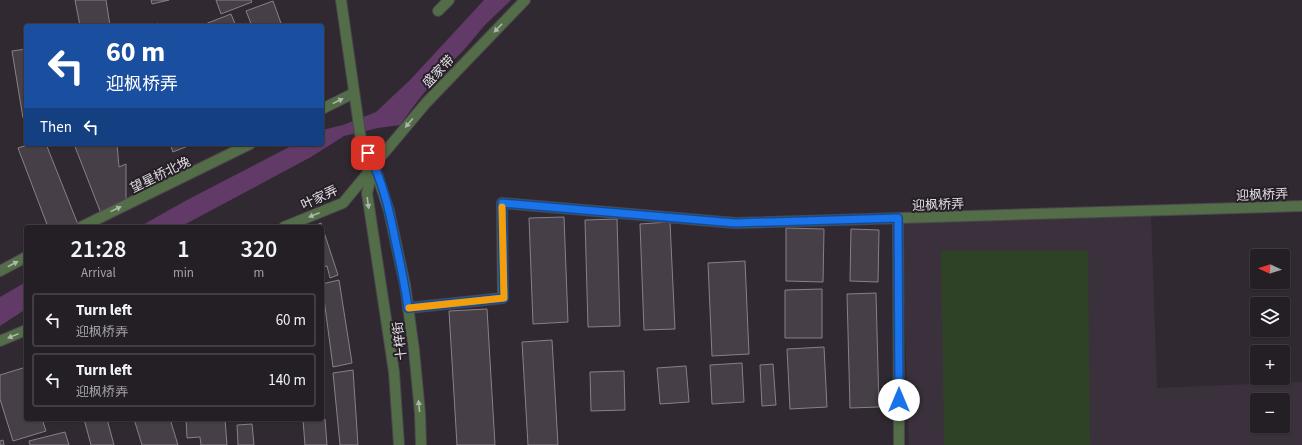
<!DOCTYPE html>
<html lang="en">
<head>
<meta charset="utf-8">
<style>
	:root { --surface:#241f25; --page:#2c272d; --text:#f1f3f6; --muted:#a3a2a7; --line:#413d42 }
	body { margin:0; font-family:"Source Sans 3","Noto Sans SC",sans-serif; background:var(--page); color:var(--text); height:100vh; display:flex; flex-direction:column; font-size:15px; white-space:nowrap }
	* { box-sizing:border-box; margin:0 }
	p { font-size:13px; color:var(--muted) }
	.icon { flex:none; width:22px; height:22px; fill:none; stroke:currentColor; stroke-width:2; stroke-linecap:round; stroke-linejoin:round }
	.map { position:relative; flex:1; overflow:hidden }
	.sheet { position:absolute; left:24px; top:225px; width:300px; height:196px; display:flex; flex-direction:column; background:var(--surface); border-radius:4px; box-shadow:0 1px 3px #0004,0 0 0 1px var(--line) }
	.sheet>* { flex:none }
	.guide { position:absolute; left:24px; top:24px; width:300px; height:122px; border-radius:4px; box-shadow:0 1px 3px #0004,0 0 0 1px var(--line); background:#1a4fa0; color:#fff; overflow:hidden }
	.needle { width:26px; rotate:273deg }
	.fabs { position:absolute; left:1250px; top:249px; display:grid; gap:8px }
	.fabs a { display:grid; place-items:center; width:40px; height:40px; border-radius:4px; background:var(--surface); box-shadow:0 1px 3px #0004,0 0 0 1px var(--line); font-size:20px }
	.pin { position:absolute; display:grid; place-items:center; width:34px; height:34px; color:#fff; margin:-17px; border-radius:8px; box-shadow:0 2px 6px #0006 }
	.me { position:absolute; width:44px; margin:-22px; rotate:0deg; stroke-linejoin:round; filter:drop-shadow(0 0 3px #0008) }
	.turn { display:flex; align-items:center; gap:14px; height:84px; padding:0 16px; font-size:18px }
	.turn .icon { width:52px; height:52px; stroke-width:2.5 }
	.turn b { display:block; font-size:28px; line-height:34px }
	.then { display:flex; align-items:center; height:38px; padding:0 16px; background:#0003; gap:8px; font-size:15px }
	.eta { display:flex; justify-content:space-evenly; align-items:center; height:68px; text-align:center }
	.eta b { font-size:24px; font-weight:600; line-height:28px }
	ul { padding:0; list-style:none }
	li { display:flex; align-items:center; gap:12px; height:54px; margin:0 8px 6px; padding:0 8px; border:2px solid var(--line); border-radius:4px }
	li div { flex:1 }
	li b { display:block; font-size:15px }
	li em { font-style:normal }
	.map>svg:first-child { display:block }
	.built { fill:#3b313d; fill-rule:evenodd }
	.green { fill:#2e4226 }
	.water { fill:#623a67 }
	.building { fill:#463f47; stroke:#888089 }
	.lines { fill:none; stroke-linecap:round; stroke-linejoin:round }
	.service-casing { stroke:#4c464d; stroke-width:12 }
	.minor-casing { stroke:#4c464d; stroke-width:12 }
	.tertiary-casing { stroke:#4c464d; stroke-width:12 }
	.service { stroke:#526d47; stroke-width:10 }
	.minor { stroke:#526d47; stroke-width:10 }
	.tertiary { stroke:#526d47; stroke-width:10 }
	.oneway { fill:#afb6ab }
	.route-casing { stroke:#114b97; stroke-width:10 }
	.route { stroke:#1a73e8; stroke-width:7 }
	.slow { stroke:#f59e0b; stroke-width:7 }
	.labels { text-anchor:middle; stroke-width:4; stroke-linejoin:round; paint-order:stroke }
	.street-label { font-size:13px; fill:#e1dde1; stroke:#261f27 }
</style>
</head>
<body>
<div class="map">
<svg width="1302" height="445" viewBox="0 0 1302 445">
	<rect width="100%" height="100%" fill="#302931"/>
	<path class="built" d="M 1151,215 L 1157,388 L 1302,382 L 1302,445 L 909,445 L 901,216 ZM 1257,400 L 1283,400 L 1283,426 L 1257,426 Z"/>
	<path class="green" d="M 941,251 L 1088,251 L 1090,445 L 944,445 Z"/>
	<g class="water">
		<path d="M 484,0 L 511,0 L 484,26 L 463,51 L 440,73 L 416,103 L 400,125 L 378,128 L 344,136 L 311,157 L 180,227 L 139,227 L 185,201 L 295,144 L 322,144 L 322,130 L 343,125 L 376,112 L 410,80 Z"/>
		<path d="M 26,282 L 26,309 L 0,326 L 0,297 Z"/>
	</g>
	<g class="building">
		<path d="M 75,0 L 106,0 L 110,26 L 80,26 Z"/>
		<path d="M 151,0 L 169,0 L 152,4 Z"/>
		<path d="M 216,0 L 251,0 L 252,2 L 221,14 Z"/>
		<path d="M 273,1 L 282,26 L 252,26 L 246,11 Z"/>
		<path d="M 231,14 L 236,26 L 200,26 Z"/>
		<path d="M 158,23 L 160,26 L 150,26 Z"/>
		<path d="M 26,49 L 26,117 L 23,118 L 12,51 Z"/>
		<path d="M 30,144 L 46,144 L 79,227 L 48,227 L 18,148 Z"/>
		<path d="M 74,144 L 117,144 L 119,167 L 126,164 L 126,204 L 102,216 Z"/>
		<path d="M 170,144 L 193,144 L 173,152 Z"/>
		<path d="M 564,217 L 568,322 L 533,324 L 529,218 Z"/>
		<path d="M 617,219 L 620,326 L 588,327 L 585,220 Z"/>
		<path d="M 670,222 L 675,329 L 644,330 L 640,224 Z"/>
		<path d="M 321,223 L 338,275 L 330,278 L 327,266 L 322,267 L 322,227 L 312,227 Z"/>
		<path d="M 786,228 L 824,229 L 823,282 L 786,281 Z"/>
		<path d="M 851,229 L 879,230 L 878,282 L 850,281 Z"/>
		<path d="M 745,261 L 749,354 L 712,356 L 708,263 Z"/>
		<path d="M 339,280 L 352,363 L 333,367 L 322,284 Z"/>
		<path d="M 822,289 L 822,338 L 785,338 L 785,290 Z"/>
		<path d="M 876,293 L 879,407 L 850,408 L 847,294 Z"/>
		<path d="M 487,309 L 495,445 L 457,445 L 449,311 Z"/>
		<path d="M 552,340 L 558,445 L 528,445 L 522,342 Z"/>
		<path d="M 824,347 L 827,407 L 790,409 L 787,349 Z"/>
		<path d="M 322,358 L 324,374 L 322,375 Z"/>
		<path d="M 742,363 L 744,402 L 712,404 L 710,365 Z"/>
		<path d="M 773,364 L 776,405 L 762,406 L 760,365 Z"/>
		<path d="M 686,366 L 689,402 L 660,404 L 657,368 Z"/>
		<path d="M 26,367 L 26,419 L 42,419 L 46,431 L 13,441 L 0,399 L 0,375 Z"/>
		<path d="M 353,370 L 358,445 L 340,445 L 333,373 Z"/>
		<path d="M 624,371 L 625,410 L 591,411 L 590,372 Z"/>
		<path d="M 84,419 L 107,419 L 114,445 L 91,445 Z"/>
		<path d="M 134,419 L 170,419 L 178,445 L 142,445 Z"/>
		<path d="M 186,419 L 225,419 L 227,445 L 201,445 L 200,437 L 187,438 Z"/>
		<path d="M 325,419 L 327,445 L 305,445 L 303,420 Z"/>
		<path d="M 252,424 L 254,445 L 238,445 L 237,425 Z"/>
		<path d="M 65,432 L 69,445 L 30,445 L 29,441 Z"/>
		<path d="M 3,440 L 4,445 L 0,445 L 0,441 Z"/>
	</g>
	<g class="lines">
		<g class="service-casing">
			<g id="service">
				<path d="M 438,11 L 449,0"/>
				<path d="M 322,109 L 354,93"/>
				<path d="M 81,227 L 250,144"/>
				<path d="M 0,271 L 26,257"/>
			</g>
		</g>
		<g class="minor-casing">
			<g id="minor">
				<path d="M 374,165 L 426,103 L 525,0"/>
				<path d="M 898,218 L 899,445"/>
				<path d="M 408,308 L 503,298 L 502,203 L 735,223 L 1302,206"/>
			</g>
		</g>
		<g class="tertiary-casing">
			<g id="tertiary">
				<path d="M 341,0 L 361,140 L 374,165 L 389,211 L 405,285 L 414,350 L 420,413 L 421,445"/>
				<path d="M 374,165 L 367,193 L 394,372 L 399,445"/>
				<path d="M 284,227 L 343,203 L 372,168"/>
				<path d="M 0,341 L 26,330"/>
			</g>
		</g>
		<use href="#service" class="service"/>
		<use href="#minor" class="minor"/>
		<use href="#tertiary" class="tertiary"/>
	</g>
	<defs><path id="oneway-solid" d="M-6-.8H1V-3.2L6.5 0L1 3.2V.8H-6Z"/></defs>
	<g class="oneway">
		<use href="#oneway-solid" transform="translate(498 28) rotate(134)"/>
		<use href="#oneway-solid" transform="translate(338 101) rotate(-26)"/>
		<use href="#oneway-solid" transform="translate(409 123) rotate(130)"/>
		<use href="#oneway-solid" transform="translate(368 203) rotate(82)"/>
		<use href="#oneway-solid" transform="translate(116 209) rotate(-26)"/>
		<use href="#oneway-solid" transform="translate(314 215) rotate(158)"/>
		<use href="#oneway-solid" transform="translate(13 264) rotate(-28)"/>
		<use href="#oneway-solid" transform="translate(13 336) rotate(158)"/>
		<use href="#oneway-solid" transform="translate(419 406) rotate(-96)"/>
	</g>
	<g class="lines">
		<g class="route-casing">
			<path id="route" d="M 368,153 C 383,181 390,213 396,244 C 401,266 405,287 408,308 L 504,298 L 502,203 L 735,223 L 898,218 L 899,400"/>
		</g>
		<use href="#route" class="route"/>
		<path class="slow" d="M 409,308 L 504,298 L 502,207"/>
	</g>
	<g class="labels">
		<g class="street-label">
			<text transform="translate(438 71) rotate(-46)" y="5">盛家带</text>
			<text transform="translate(160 174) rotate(-26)" y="5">望星桥北堍</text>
			<text transform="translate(1262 194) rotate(-2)" y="5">迎枫桥弄</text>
			<text transform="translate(319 197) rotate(-25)" y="5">叶家弄</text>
			<text transform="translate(938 204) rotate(-2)" y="5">迎枫桥弄</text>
			<text transform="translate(399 341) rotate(-97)" y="5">十梓街</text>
		</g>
	</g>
</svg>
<div class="fabs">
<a><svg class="needle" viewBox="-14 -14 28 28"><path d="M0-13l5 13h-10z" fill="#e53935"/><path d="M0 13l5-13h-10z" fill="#a3a2a7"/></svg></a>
<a><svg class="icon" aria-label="layers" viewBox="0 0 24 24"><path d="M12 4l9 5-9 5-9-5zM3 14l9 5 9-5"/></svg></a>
<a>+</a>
<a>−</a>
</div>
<div class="pin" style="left:368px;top:153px;background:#d93025"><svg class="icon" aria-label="arrive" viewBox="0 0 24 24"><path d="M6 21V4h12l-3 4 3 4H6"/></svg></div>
<svg class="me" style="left:899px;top:400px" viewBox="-20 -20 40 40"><circle r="19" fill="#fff"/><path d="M0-13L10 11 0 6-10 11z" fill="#1a73e8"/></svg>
<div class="guide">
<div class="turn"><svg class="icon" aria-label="left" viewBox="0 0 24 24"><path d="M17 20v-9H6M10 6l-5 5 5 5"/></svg><div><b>60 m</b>迎枫桥弄</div></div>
<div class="then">Then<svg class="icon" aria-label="left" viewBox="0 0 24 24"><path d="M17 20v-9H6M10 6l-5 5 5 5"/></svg></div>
</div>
<section class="sheet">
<div class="eta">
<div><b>21:28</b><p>Arrival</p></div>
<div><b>1</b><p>min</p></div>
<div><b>320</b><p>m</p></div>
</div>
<ul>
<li><svg class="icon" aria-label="left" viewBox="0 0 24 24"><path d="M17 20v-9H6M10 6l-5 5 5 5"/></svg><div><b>Turn left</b><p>迎枫桥弄</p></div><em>60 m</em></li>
<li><svg class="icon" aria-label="left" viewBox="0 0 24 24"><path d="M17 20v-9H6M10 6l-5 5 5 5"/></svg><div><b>Turn left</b><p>迎枫桥弄</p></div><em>140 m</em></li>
</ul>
</section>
</div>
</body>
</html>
